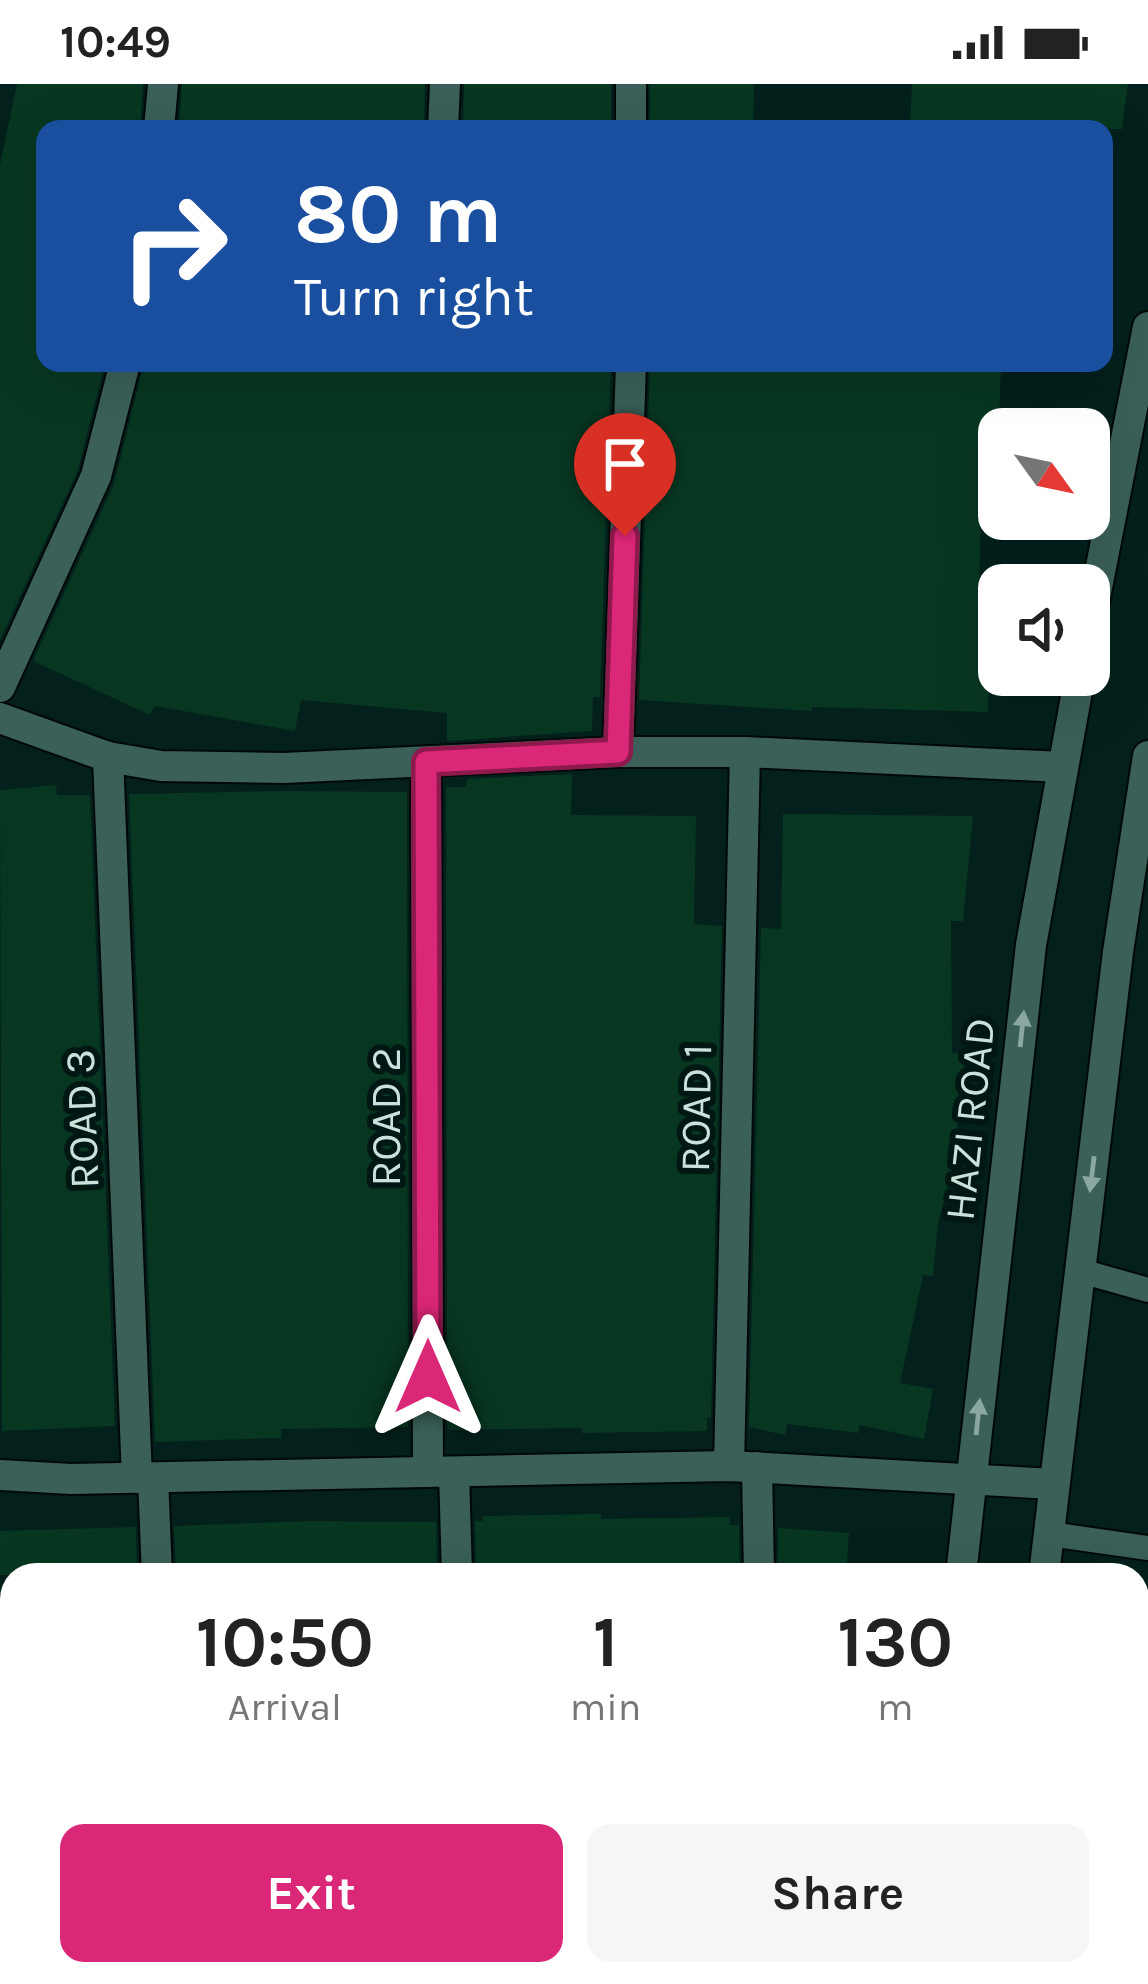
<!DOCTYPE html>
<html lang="en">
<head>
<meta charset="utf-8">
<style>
	:root { --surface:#fff; --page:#f6f6f6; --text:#222; --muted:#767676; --accent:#db2777 }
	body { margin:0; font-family:Karla,sans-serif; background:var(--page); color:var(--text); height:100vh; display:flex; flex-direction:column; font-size:45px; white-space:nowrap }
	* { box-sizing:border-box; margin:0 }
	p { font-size:39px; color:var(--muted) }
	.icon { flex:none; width:66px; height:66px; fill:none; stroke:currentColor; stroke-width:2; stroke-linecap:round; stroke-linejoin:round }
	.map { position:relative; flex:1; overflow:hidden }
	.sheet { position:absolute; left:0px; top:1479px; width:1149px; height:423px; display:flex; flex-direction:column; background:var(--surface); border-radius:36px 36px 0 0; box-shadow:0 12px 48px #0002 }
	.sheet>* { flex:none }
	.banner { position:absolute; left:36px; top:36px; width:1077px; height:252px; border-radius:24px; box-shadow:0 12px 48px #0002; background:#1a4fa0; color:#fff; overflow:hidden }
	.needle { width:78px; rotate:123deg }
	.controls { position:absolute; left:978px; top:324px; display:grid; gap:24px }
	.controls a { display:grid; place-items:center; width:132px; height:132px; border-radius:24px; background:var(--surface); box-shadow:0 12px 48px #0002; font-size:60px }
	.pin { position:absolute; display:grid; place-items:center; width:102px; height:102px; color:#fff; margin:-123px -51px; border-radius:50% 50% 50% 0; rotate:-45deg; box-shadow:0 0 12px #0007 }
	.pin .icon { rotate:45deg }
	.me { position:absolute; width:132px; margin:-66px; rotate:0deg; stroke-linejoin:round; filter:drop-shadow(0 0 9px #0008) }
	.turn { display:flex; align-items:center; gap:42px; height:252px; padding:0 60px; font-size:54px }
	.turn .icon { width:156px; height:156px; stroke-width:2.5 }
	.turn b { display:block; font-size:84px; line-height:102px }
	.eta { display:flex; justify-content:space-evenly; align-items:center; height:204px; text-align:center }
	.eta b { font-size:72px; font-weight:700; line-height:84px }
	.primary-button { display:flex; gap:24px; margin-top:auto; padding:24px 60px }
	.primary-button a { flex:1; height:138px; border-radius:24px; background:var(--accent); color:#fff; font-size:48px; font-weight:700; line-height:138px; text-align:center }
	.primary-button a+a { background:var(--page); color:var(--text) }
	.status { display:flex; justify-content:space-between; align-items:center; height:84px; padding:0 60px; background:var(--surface); direction:ltr }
	.status svg { height:33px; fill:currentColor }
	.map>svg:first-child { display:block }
	.building { fill:#073721 }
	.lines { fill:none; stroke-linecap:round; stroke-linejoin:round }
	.service-casing { stroke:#000906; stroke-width:28 }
	.minor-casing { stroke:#000906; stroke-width:34 }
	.tertiary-casing { stroke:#000906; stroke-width:34 }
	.service { stroke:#3a6059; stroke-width:24 }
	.minor { stroke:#3a6059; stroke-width:30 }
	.tertiary { stroke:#3a6059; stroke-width:30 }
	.oneway { fill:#8aa7a1 }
	.route-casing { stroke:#8e194d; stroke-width:30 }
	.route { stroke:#db2777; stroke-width:21 }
	.labels { text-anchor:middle; stroke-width:12; stroke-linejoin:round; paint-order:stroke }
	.street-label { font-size:42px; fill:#cce1dc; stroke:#001713 }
</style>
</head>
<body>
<div class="status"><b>10:49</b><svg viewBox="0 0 49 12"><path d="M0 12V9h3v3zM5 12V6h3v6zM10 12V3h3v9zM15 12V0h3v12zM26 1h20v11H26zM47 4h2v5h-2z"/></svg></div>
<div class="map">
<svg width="1148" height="1900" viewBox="0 0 1148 1900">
	<rect width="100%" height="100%" fill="#03201c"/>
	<g class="building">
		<path d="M 17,0 L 143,0 L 140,45 L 45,45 L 45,279 L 105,279 L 78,386 L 0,556 L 0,81 Z"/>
		<path d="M 182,0 L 425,0 L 424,45 L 179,45 Z"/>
		<path d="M 464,0 L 611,0 L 611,45 L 463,45 Z"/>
		<path d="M 650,0 L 754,0 L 753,45 L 650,45 Z"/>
		<path d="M 912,0 L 1128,0 L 1122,45 L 910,45 Z"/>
		<path d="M 144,279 L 611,279 L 600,613 L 593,613 L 592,647 L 447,657 L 447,629 L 301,616 L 295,647 L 155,622 L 150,631 L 33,577 L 114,400 Z"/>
		<path d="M 650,279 L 1001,279 L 998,370 L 982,370 L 979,513 L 991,513 L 988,628 L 812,623 L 812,627 L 639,616 Z"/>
		<path d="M 572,690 L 571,731 L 696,732 L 694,840 L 722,842 L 711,1334 L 707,1333 L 707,1347 L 582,1349 L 582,1344 L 450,1346 L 447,1342 L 446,703 L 466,703 L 467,695 Z"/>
		<path d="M 56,701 L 57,711 L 90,711 L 115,1342 L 2,1347 L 0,706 Z"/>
		<path d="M 284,707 L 407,708 L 408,1343 L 281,1345 L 281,1354 L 155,1358 L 129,710 Z"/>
		<path d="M 783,730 L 973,732 L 963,837 L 951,837 L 952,969 L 965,970 L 953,1082 L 938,1139 L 933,1192 L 923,1191 L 900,1299 L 933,1305 L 924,1355 L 860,1341 L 858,1349 L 787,1340 L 785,1351 L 749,1343 L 761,844 L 781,845 Z"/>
		<path d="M 601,1430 L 601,1435 L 730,1433 L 730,1441 L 739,1441 L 740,1491 L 476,1491 L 475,1437 L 483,1437 L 482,1432 Z"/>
		<path d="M 308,1437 L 436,1438 L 437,1491 L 176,1491 L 174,1442 Z"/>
		<path d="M 136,1443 L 137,1491 L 0,1491 L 0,1447 Z"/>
		<path d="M 778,1444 L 849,1449 L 846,1491 L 778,1491 Z"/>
	</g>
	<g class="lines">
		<g class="service-casing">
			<g id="service">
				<path d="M 1081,1187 L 1148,1206"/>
				<path d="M 1050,1450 L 1148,1464"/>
				<path d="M 1137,1854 L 1148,1858"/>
			</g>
		</g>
		<g class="minor-casing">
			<g id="minor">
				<path d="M 631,0 L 631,45"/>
				<path d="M 159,45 L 163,0"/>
				<path d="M 443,45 L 445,0"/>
				<path d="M 0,603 L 96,392 L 125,279"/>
				<path d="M 618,668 L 631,279"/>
				<path d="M 108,673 L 137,1394"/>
				<path d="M 426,678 L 428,1388"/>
				<path d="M 729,1382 L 745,668"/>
				<path d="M 757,1383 L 759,1491"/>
				<path d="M 454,1388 L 457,1491"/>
				<path d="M 0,1391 L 71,1395 L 729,1382 L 1053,1400"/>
				<path d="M 153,1394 L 157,1491"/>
				<path d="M 173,1890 L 174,1900"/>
				<path d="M 472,1890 L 472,1900"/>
				<path d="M 766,1890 L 767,1900"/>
			</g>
		</g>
		<g class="tertiary-casing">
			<g id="tertiary">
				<path d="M 1089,544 L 1148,243"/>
				<path d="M 0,634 L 108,673 L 161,682 L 284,684 L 618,668 L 745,668 L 1062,683"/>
				<path d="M 961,1491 L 1031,861 L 1080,591"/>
				<path d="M 1044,1491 L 1118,868 L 1148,672"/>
				<path d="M 906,1900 L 908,1890"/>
				<path d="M 984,1900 L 986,1890"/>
			</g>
		</g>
		<use href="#service" class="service"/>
		<use href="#minor" class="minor"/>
		<use href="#tertiary" class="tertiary"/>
	</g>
	<defs><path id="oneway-solid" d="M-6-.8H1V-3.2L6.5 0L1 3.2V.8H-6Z" transform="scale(3)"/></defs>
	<g class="oneway">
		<use href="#oneway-solid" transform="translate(1022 945) rotate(-84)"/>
		<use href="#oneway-solid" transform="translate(1092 1090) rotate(97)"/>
		<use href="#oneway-solid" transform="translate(978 1333) rotate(-84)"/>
	</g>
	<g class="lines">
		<g class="route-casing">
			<path id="route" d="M 428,1293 L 426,678 L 618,668 L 625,452"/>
		</g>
		<use href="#route" class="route"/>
	</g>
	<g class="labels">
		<g class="street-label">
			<text transform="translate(695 1024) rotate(-89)" y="15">ROAD 1</text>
			<text transform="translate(385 1033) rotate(-90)" y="15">ROAD 2</text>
			<text transform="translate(81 1035) rotate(-92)" y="15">ROAD 3</text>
			<text transform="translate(969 1035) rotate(-84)" y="15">HAZI ROAD</text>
		</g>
	</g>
</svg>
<div class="controls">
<a><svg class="needle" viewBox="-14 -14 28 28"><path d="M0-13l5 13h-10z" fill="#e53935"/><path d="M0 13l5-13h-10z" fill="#767676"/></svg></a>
<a><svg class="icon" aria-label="sound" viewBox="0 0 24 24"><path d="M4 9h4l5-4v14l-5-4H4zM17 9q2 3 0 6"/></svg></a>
</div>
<div class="pin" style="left:625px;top:452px;background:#d93025"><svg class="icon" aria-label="arrive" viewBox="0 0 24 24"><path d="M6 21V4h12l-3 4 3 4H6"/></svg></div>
<svg class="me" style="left:428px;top:1293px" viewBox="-20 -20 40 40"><path d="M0-17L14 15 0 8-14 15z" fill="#db2777" stroke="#fff" stroke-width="4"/></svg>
<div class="banner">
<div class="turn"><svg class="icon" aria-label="right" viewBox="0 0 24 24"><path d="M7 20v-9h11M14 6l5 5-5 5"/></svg><div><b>80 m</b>Turn right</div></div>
</div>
<section class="sheet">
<div class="eta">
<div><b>10:50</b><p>Arrival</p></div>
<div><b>1</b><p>min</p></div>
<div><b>130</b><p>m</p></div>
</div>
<div class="primary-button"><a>Exit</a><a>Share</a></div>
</section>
</div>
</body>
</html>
